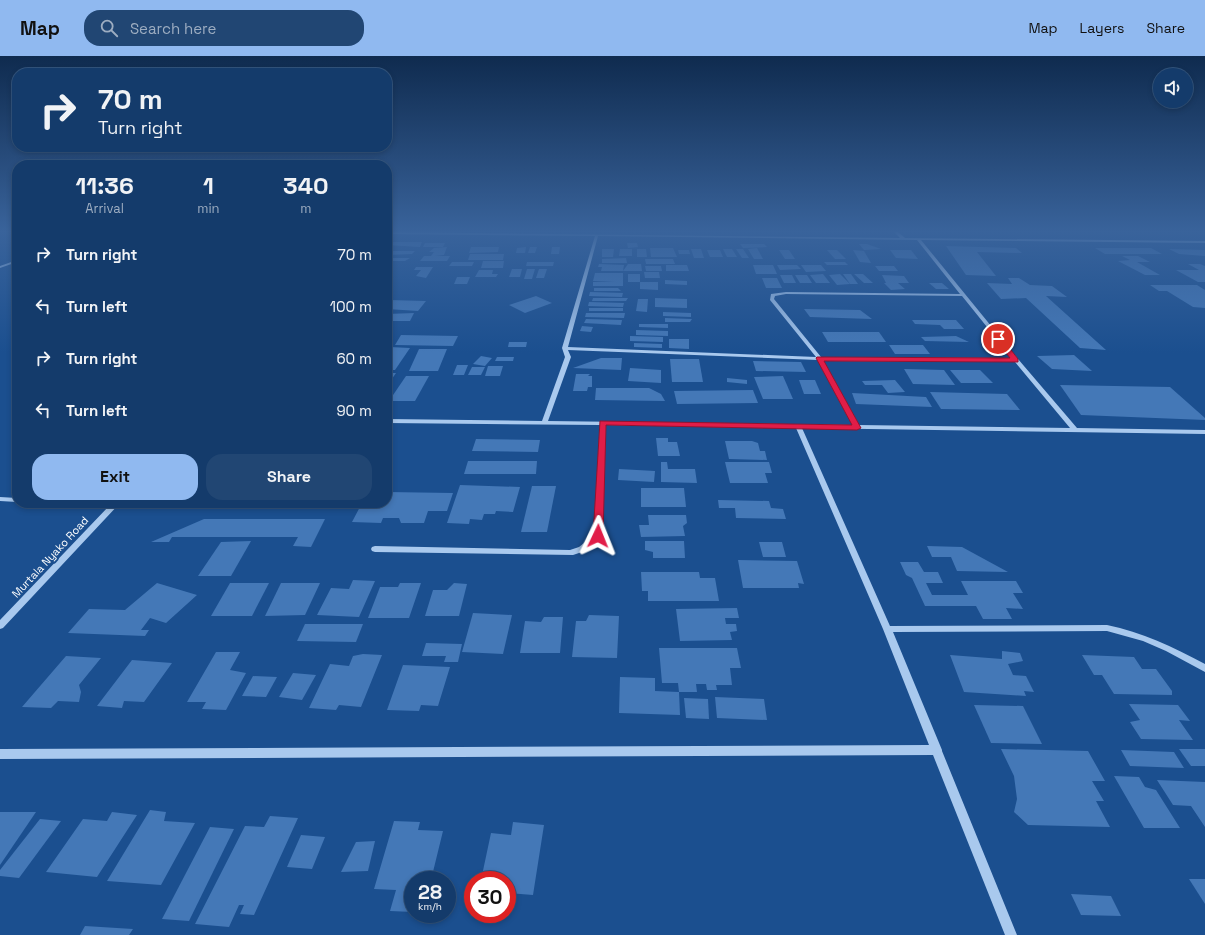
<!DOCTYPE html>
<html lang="en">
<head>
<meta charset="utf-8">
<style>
	:root { --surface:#143b6b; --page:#214673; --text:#f1f3f6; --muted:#9dadc1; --line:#33557e; --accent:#90b9f0 }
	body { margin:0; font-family:"Space Grotesk",sans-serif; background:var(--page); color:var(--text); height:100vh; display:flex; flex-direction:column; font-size:15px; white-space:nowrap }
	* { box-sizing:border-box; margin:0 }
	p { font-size:13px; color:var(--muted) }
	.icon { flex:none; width:22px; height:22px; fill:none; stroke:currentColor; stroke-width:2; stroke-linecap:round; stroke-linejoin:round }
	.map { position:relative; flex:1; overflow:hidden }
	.panel { position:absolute; left:12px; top:104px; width:380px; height:348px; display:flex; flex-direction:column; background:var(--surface); border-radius:16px; box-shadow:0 2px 6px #0003,0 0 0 1px var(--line) }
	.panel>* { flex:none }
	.banner { position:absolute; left:12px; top:12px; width:380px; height:84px; border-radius:16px; box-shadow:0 2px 6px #0003,0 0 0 1px var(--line); background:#143b6b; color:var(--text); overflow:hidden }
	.controls { position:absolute; left:1153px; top:12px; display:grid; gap:8px }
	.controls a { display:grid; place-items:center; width:40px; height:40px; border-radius:50%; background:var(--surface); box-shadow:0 2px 6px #0003,0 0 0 1px var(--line); font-size:20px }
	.speed { position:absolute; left:404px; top:815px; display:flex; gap:8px; font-size:20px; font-weight:700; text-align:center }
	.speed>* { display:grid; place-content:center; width:52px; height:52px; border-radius:50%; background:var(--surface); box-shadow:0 2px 6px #0003,0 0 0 1px var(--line); line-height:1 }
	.speed small { font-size:10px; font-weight:400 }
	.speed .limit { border:6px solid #d22; background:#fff; color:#111 }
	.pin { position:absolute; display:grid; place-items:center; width:34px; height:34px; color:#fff; margin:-17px; border:2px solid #fff; border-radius:50%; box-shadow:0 1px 4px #0007 }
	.me { position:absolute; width:44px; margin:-22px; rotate:2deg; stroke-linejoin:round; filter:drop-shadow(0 0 3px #0008) }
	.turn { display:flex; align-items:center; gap:14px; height:84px; padding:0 20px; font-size:18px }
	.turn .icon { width:52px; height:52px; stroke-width:2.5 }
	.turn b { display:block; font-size:28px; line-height:34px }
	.eta { display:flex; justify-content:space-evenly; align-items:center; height:68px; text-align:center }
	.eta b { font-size:24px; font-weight:600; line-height:28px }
	.action { display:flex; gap:8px; margin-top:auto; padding:8px 20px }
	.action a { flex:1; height:46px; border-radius:16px; background:var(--accent); color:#111; font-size:16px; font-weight:600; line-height:46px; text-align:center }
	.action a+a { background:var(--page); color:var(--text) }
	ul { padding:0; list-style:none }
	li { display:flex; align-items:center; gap:12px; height:52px; padding:0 20px }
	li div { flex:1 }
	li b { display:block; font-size:15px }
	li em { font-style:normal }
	header { display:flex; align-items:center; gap:24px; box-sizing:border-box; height:56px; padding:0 20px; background:var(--accent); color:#111 }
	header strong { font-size:19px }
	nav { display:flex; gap:22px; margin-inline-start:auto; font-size:14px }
	.search { width:280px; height:36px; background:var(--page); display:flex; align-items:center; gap:10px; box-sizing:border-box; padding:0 14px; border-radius:16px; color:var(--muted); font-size:15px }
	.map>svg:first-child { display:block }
	.building { fill:#4478b7 }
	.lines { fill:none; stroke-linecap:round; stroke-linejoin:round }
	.minor { fill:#a9c9ee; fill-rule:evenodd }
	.route { fill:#e11d48; stroke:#92132f }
	.labels { text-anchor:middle; stroke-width:4; stroke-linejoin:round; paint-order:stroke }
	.street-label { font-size:11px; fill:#fff; stroke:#1b4f8f }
</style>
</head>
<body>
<header>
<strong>Map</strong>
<div class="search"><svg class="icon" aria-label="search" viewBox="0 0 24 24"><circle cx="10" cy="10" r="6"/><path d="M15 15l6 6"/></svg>Search here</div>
<nav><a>Map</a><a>Layers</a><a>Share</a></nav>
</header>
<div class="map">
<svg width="1205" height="879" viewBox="0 0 1205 879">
	<rect width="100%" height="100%" fill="#1b4f8f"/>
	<g class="building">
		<path d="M 387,186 L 422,186 L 420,191 L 387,189 Z"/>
		<path d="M 425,187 L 445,187 L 443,191 L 423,191 Z"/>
		<path d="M 627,187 L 637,187 L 638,191 L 628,192 Z"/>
		<path d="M 740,188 L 764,188 L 767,191 L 743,192 Z"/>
		<path d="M 859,188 L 867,188 L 881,193 L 864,194 Z"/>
		<path d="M 946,190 L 1016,192 L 1022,197 L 977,196 L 996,220 L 966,219 Z"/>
		<path d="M 447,191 L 444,199 L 435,200 L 450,200 L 447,205 L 420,205 L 424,200 L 431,200 L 434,196 L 429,196 L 434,192 Z"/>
		<path d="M 471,191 L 499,191 L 498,196 L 469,197 Z"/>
		<path d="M 526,191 L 525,197 L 516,197 L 517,192 Z"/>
		<path d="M 530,191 L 537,191 L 535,197 L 528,197 Z"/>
		<path d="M 552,191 L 560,191 L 559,198 L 551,198 Z"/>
		<path d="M 650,192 L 673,192 L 677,201 L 651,201 Z"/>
		<path d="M 757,192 L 763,203 L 754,203 L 748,193 Z"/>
		<path d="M 1095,192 L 1151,192 L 1162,198 L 1105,198 Z"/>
		<path d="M 602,193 L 614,193 L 613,201 L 602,201 Z"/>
		<path d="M 620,193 L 632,193 L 632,200 L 619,200 Z"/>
		<path d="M 637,193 L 646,193 L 647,201 L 637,201 Z"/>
		<path d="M 691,193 L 701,193 L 704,202 L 694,202 Z"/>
		<path d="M 723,193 L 732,193 L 737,201 L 727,201 Z"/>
		<path d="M 736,193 L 743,193 L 749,202 L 742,202 Z"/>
		<path d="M 1169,193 L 1205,194 L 1205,200 L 1179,198 Z"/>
		<path d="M 678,194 L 689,194 L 690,198 L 679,198 Z"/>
		<path d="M 707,194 L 720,194 L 723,201 L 710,201 Z"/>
		<path d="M 779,194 L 789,194 L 795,203 L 785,203 Z"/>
		<path d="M 827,194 L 837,194 L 846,203 L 835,203 Z"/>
		<path d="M 853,194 L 864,195 L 871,207 L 860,206 Z"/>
		<path d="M 890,194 L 911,194 L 918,203 L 896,202 Z"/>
		<path d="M 387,195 L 415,195 L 412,198 L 387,199 Z"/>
		<path d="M 470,198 L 504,198 L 503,204 L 468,204 Z"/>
		<path d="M 1122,200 L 1138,200 L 1150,206 L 1137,206 L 1160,219 L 1145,219 L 1118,205 L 1130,204 Z"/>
		<path d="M 387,202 L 410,202 L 405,205 L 387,205 Z"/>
		<path d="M 626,202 L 627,207 L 602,207 L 602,203 Z"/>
		<path d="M 645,203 L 673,203 L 675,208 L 646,208 Z"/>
		<path d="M 483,205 L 504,205 L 503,212 L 481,212 Z"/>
		<path d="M 452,206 L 474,206 L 472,210 L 449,210 Z"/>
		<path d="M 527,206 L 554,206 L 553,210 L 526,210 Z"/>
		<path d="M 824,206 L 845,206 L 848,209 L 827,209 Z"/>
		<path d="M 599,208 L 624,209 L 623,215 L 628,208 L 641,208 L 642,215 L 601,215 L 602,211 L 598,211 Z"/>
		<path d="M 1188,208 L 1200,208 L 1205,210 L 1205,226 L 1198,226 L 1176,214 L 1199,214 Z"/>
		<path d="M 666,209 L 687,209 L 689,215 L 666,215 Z"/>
		<path d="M 753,209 L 773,209 L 777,218 L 756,218 Z"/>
		<path d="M 777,209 L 797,209 L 801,213 L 780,214 Z"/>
		<path d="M 801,209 L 821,209 L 826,215 L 806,216 Z"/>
		<path d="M 645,210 L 661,210 L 662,215 L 646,215 Z"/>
		<path d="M 875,210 L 894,210 L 898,215 L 879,215 Z"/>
		<path d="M 416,211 L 433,211 L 426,222 L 416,220 L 421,214 L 414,214 Z"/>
		<path d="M 512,213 L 522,213 L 520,221 L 509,221 Z"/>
		<path d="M 527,213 L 535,213 L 532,223 L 524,223 Z"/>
		<path d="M 539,213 L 547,213 L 544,222 L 536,222 Z"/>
		<path d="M 479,214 L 493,214 L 492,218 L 498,218 L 496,221 L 475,221 Z"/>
		<path d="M 644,216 L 659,216 L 660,222 L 645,222 Z"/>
		<path d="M 595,217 L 623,217 L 623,230 L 593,230 L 593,226 L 615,226 L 593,225 Z"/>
		<rect x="628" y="218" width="12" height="8"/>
		<path d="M 823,218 L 830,227 L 816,227 L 810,219 Z"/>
		<path d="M 840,218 L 850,228 L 837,229 L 829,219 Z"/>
		<path d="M 843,218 L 851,218 L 858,228 L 850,228 Z"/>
		<path d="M 854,218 L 863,218 L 873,227 L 864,227 Z"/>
		<path d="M 780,219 L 792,219 L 796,227 L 784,227 Z"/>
		<path d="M 795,219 L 807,219 L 812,227 L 800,227 Z"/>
		<path d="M 882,219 L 904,220 L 909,227 L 898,227 L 905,233 L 891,234 L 884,227 L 886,227 Z"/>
		<path d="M 457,221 L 470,221 L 467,228 L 454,228 Z"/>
		<path d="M 762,222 L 777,222 L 782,232 L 766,232 Z"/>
		<path d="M 1008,222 L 1019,222 L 1030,229 L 1052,230 L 1067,241 L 1046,240 L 1106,294 L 1080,292 L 1026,242 L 1001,243 L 987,227 L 1012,228 Z"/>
		<path d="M 665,224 L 687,225 L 687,229 L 665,228 Z"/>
		<path d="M 640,226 L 658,226 L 658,234 L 640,233 Z"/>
		<path d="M 929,227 L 942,227 L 949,233 L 936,233 Z"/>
		<path d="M 1150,229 L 1197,229 L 1205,234 L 1205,252 L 1193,251 L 1167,235 L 1159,235 Z"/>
		<path d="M 594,232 L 618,232 L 621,235 L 594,235 Z"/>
		<path d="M 590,236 L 623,237 L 622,241 L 589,240 Z"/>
		<path d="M 536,240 L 552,247 L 525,257 L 509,249 Z"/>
		<path d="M 593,242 L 628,242 L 626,245 L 592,245 Z"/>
		<path d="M 655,242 L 687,243 L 687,252 L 655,251 Z"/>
		<path d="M 638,243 L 648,243 L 647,256 L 636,255 Z"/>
		<path d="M 389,244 L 426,245 L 418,255 L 387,253 L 387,246 Z"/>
		<path d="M 589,246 L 624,247 L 623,251 L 588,250 Z"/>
		<rect x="589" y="252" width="34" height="3"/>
		<path d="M 804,253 L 860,254 L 872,263 L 810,261 Z"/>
		<path d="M 663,256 L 691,257 L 691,261 L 663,260 Z"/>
		<path d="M 414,257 L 410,265 L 387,265 L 387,258 Z"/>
		<path d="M 586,257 L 625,257 L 624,262 L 585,261 Z"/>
		<path d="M 665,262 L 692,263 L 690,266 L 665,266 Z"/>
		<path d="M 586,263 L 622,264 L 621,269 L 584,267 Z"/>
		<path d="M 912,264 L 956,264 L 964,273 L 944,273 L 940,269 L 915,268 Z"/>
		<path d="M 639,268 L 668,268 L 668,272 L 639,271 Z"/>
		<path d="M 582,270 L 593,271 L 591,276 L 580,275 Z"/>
		<path d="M 636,274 L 668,275 L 668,280 L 636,279 Z"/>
		<path d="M 822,276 L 879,276 L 886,286 L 828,286 Z"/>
		<path d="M 401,279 L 458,280 L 453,290 L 395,289 Z"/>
		<path d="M 630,280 L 663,281 L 663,286 L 630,285 Z"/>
		<path d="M 956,280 L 969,286 L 925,285 L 921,281 Z"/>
		<path d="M 669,283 L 689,283 L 689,293 L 669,292 Z"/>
		<path d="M 509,286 L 527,286 L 526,291 L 508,291 Z"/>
		<path d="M 634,287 L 662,288 L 662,292 L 634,291 Z"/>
		<path d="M 889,289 L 923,289 L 930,298 L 895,298 Z"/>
		<path d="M 390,291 L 410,292 L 395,314 L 387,314 L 387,295 Z"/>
		<path d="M 419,293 L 447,293 L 438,315 L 409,315 Z"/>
		<path d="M 1074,299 L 1092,315 L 1052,313 L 1037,300 Z"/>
		<path d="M 481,300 L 492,302 L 485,310 L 473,308 Z"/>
		<path d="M 497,301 L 514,301 L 513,305 L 495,305 Z"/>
		<path d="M 601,302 L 622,302 L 621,314 L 573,312 Z"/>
		<path d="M 670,303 L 699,303 L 703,326 L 672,326 Z"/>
		<path d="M 753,305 L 801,306 L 806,316 L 756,315 Z"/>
		<path d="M 457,309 L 468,309 L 464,319 L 453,319 Z"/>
		<path d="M 488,310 L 503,310 L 500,320 L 485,320 Z"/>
		<path d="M 472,311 L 485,311 L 481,319 L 468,319 Z"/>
		<path d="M 630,312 L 661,314 L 661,327 L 628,325 Z"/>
		<path d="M 904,313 L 944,314 L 955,329 L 913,328 Z"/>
		<path d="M 950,314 L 980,314 L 993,327 L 961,327 Z"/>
		<path d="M 387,317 L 396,317 L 387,330 Z"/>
		<path d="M 576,318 L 590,318 L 588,320 L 592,320 L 592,331 L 588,331 L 587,335 L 573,335 Z"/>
		<path d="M 406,320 L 429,320 L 415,345 L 389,345 Z"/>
		<path d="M 783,320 L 793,343 L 763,343 L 754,321 Z"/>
		<path d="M 727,322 L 747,324 L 747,328 L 727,326 Z"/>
		<path d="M 799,324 L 815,324 L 821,338 L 804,338 Z"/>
		<path d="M 895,324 L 905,336 L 888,337 L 882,329 L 865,329 L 862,325 Z"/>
		<path d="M 1060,329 L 1170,331 L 1205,362 L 1205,364 L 1081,359 Z"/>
		<path d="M 596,332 L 649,332 L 661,338 L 665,345 L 595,344 Z"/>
		<path d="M 753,334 L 758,347 L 677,348 L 674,335 Z"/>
		<path d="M 930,336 L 1007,338 L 1020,354 L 941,353 Z"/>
		<path d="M 852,337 L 926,341 L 932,351 L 856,348 Z"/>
		<path d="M 656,382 L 668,382 L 668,386 L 677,386 L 680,400 L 658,400 Z"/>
		<path d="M 476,383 L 540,384 L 538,396 L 472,395 Z"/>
		<path d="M 725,385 L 752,385 L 758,387 L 760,395 L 765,395 L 767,404 L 729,403 Z"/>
		<path d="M 468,405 L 537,405 L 536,418 L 464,418 Z"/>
		<path d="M 661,406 L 667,406 L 668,413 L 695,413 L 697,427 L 661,426 Z"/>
		<path d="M 725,406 L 769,406 L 772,417 L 765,417 L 768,427 L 730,427 Z"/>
		<path d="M 619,413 L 655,415 L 654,426 L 618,424 Z"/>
		<path d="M 460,429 L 520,431 L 513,456 L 496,455 L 495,458 L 484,458 L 482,464 L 470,463 L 469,468 L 447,467 Z"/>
		<path d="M 532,430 L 556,430 L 547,476 L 521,476 Z"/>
		<path d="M 641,432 L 684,432 L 686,451 L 641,451 Z"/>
		<path d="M 387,436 L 453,437 L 447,455 L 428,455 L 424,467 L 401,467 L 399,462 L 383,462 L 381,467 L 352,466 L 362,447 L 387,447 Z"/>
		<path d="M 718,444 L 769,445 L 771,452 L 783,453 L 786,463 L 736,462 L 735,452 L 719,452 Z"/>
		<path d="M 648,459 L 686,459 L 687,467 L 683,470 L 685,480 L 641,481 L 639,469 L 649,469 Z"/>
		<path d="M 204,463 L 325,463 L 311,491 L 293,490 L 298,481 L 172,481 L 169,486 L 151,486 Z"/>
		<path d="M 251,485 L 231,520 L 198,520 L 221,486 Z"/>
		<path d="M 645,485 L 684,485 L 685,502 L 653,502 L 653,496 L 645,494 Z"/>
		<path d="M 759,486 L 782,486 L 786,501 L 763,501 Z"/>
		<path d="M 927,490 L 962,491 L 1008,516 L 957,515 L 951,501 L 932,501 Z"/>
		<path d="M 738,504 L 797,505 L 804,528 L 798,527 L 799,532 L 743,532 Z"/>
		<path d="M 900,506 L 918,506 L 924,516 L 938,516 L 943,527 L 926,527 L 932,539 L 968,539 L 961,525 L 1016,525 L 1023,537 L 1013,537 L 1023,553 L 1006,552 L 1012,563 L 983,563 L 976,550 L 925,550 L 912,522 L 906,519 Z"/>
		<path d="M 641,516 L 699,516 L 700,522 L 715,522 L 719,545 L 648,545 L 648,535 L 642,535 Z"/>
		<path d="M 353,524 L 375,525 L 359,561 L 317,559 L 331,532 L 349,533 Z"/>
		<path d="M 157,527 L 197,539 L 166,567 L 150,562 L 141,574 L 149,574 L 145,580 L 68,577 L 89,553 L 125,554 Z"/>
		<path d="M 230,527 L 269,527 L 252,560 L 211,560 Z"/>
		<path d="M 281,527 L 320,527 L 305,559 L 265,560 Z"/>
		<path d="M 400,527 L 421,527 L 409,562 L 368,562 L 380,531 L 398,531 Z"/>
		<path d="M 454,527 L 467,528 L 459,560 L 425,560 L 433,534 L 447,534 Z"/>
		<path d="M 737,552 L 739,562 L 725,562 L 726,568 L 736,568 L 737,575 L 730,576 L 732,584 L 680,585 L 676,553 Z"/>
		<path d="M 473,557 L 512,559 L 503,598 L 462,596 Z"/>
		<path d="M 589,559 L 619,560 L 617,602 L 572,601 L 576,565 L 586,565 Z"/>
		<path d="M 544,561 L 563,561 L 560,597 L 520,597 L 525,565 L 541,566 Z"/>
		<path d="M 305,568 L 363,568 L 356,586 L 297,585 Z"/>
		<path d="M 426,587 L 462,588 L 458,606 L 444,606 L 446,600 L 422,600 Z"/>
		<path d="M 659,592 L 737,592 L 741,612 L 730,612 L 732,629 L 716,629 L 717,634 L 707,634 L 706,628 L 696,628 L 697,636 L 679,636 L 678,627 L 662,627 Z"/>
		<path d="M 1002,595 L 1020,597 L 1023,605 L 1008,608 L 1013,619 L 1026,620 L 1034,636 L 1024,635 L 1026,640 L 964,636 L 950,599 L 1002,603 Z"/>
		<path d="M 216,596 L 240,596 L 230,614 L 246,617 L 226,654 L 202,653 L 206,646 L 187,646 Z"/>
		<path d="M 363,598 L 382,599 L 361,651 L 339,649 L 336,654 L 309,652 L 330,608 L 349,610 L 353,600 Z"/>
		<path d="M 1082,599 L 1134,601 L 1142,613 L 1156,613 L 1172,635 L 1172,639 L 1114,638 L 1102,619 L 1094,619 Z"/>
		<path d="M 66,600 L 101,602 L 79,629 L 81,636 L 79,646 L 58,645 L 51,652 L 22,651 Z"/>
		<path d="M 132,604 L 172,607 L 144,646 L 124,645 L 122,652 L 97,650 Z"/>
		<path d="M 403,609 L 450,611 L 438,650 L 421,649 L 419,655 L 387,654 Z"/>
		<path d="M 293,617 L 316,619 L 302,644 L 279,641 Z"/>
		<path d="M 253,620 L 277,621 L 266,641 L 242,640 Z"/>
		<path d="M 620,621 L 655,622 L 655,635 L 679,636 L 680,659 L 619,657 Z"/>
		<path d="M 715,641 L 764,643 L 767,664 L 717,662 Z"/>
		<path d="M 684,642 L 708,643 L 709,663 L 686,662 Z"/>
		<path d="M 1129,648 L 1178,649 L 1190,665 L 1179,664 L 1193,684 L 1141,683 L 1130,666 L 1140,664 Z"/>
		<path d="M 974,649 L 1023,650 L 1042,688 L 991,687 Z"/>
		<path d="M 1001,693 L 1088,695 L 1105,725 L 1092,725 L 1104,745 L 1096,745 L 1110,771 L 1028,769 L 1014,756 L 1017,743 L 1014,720 Z"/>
		<path d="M 1179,693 L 1205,693 L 1205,710 L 1191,710 Z"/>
		<path d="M 1121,694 L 1174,696 L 1184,712 L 1130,710 Z"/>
		<path d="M 1114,720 L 1139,721 L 1145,731 L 1156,734 L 1180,772 L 1144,772 Z"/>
		<path d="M 1157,724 L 1205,726 L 1205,771 L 1191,750 L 1173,749 Z"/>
		<path d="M 150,754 L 166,756 L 164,765 L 195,767 L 161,829 L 107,825 Z"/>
		<path d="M 0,756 L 36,756 L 0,809 Z"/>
		<path d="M 112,756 L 137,759 L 97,821 L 46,816 L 83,763 L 107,765 Z"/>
		<path d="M 270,760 L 298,762 L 254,859 L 240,858 L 244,849 L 239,849 L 229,871 L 195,868 L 245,770 L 264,771 Z"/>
		<path d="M 40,763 L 61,765 L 19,822 L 0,820 L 0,814 Z"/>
		<path d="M 394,765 L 420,766 L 418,774 L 443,775 L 431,824 L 413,824 L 413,856 L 390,855 L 396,834 L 374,833 Z"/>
		<path d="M 513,766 L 544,769 L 533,839 L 507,837 L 507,824 L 481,824 L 491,777 L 511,779 Z"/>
		<path d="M 210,771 L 234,773 L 189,865 L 162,863 Z"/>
		<path d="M 301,779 L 325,781 L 312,813 L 287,811 Z"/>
		<path d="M 375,785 L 368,815 L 341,816 L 356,786 Z"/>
		<path d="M 1189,823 L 1205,823 L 1205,848 Z"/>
		<path d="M 1071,838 L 1111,840 L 1121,860 L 1081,859 Z"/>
		<path d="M 85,870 L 133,873 L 129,879 L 80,879 Z"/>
	</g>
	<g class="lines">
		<g class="minor">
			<rect x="0" y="174" width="17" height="1"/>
			<path d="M 892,174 L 896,174 L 905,182 L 1205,185 L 1205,187 L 921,184 L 1018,303 L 1077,372 L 1205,374 L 1205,378 L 802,372 L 890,570 L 1107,569 C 1142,576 1173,591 1205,608 L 1205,616 L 1166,595 L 1143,585 L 1107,575 L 893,576 L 942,694 L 942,695 L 1017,879 L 1005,879 L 933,699 L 0,703 L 0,693 L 929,689 L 883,573 L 796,372 L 606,369 L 602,480 L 585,495 L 573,499 L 375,496 L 372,495 L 371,493 L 372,491 L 375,490 L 570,494 L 579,491 L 594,479 L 600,369 L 387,367 L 387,363 L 542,365 L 565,301 L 562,292 L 595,180 L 387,178 L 387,176 L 900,182 ZM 598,180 L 917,184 L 960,238 L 786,236 L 771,238 L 770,244 L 816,301 L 568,291 ZM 786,238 L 962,240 L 1012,302 L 821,301 L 774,243 L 775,240 ZM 568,294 L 818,304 L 853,369 L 548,365 L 571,301 ZM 823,305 L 1015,306 L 1070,372 L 859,369 Z"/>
			<path d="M 17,204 L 17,206 L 0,212 L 0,210 Z"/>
			<path d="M 0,441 L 17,442 L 17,446 L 0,445 Z"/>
			<path d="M 83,447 L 120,447 L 3,572 L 0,573 L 0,564 L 109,450 L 87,449 Z"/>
		</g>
	</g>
	<linearGradient id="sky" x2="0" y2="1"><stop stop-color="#0f2b4f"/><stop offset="0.59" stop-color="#39639b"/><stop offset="1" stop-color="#39639b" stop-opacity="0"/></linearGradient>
	<rect width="1205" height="297" fill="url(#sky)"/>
	<path class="route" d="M 996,281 L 1001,281 L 1018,303 L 1018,306 L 824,305 L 861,372 L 857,374 L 606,369 L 603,480 L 598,483 L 593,480 L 600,365 L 852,369 L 816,302 L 817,301 L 1010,302 L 995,283 Z"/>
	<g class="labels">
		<g class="street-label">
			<text transform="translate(50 501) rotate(-47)" y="4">Murtala Nyako Road</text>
		</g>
	</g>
</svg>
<div class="controls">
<a><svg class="icon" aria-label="sound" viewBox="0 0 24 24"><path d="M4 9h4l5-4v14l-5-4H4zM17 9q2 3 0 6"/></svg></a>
</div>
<div class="speed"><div>28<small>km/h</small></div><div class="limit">30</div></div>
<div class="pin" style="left:998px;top:283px;background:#d93025"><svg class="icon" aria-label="arrive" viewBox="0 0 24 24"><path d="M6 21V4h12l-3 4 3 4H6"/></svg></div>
<svg class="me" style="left:598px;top:480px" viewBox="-20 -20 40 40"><path d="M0-17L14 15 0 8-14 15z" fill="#e11d48" stroke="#fff" stroke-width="4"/></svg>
<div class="banner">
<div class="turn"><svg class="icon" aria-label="right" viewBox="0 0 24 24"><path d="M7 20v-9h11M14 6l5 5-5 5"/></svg><div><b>70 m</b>Turn right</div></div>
</div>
<section class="panel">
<div class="eta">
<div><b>11:36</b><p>Arrival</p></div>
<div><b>1</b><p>min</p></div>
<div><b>340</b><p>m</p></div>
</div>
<ul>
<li><svg class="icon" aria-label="right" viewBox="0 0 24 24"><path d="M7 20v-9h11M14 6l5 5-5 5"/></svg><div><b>Turn right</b></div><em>70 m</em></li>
<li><svg class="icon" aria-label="left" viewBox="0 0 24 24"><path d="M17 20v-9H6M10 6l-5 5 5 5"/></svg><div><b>Turn left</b></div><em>100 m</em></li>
<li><svg class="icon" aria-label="right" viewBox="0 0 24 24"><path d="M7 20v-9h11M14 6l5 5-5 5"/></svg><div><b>Turn right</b></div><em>60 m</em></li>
<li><svg class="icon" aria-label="left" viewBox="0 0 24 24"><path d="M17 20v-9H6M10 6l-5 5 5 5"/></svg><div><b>Turn left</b></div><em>90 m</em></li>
</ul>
<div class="action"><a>Exit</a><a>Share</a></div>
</section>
</div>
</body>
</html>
